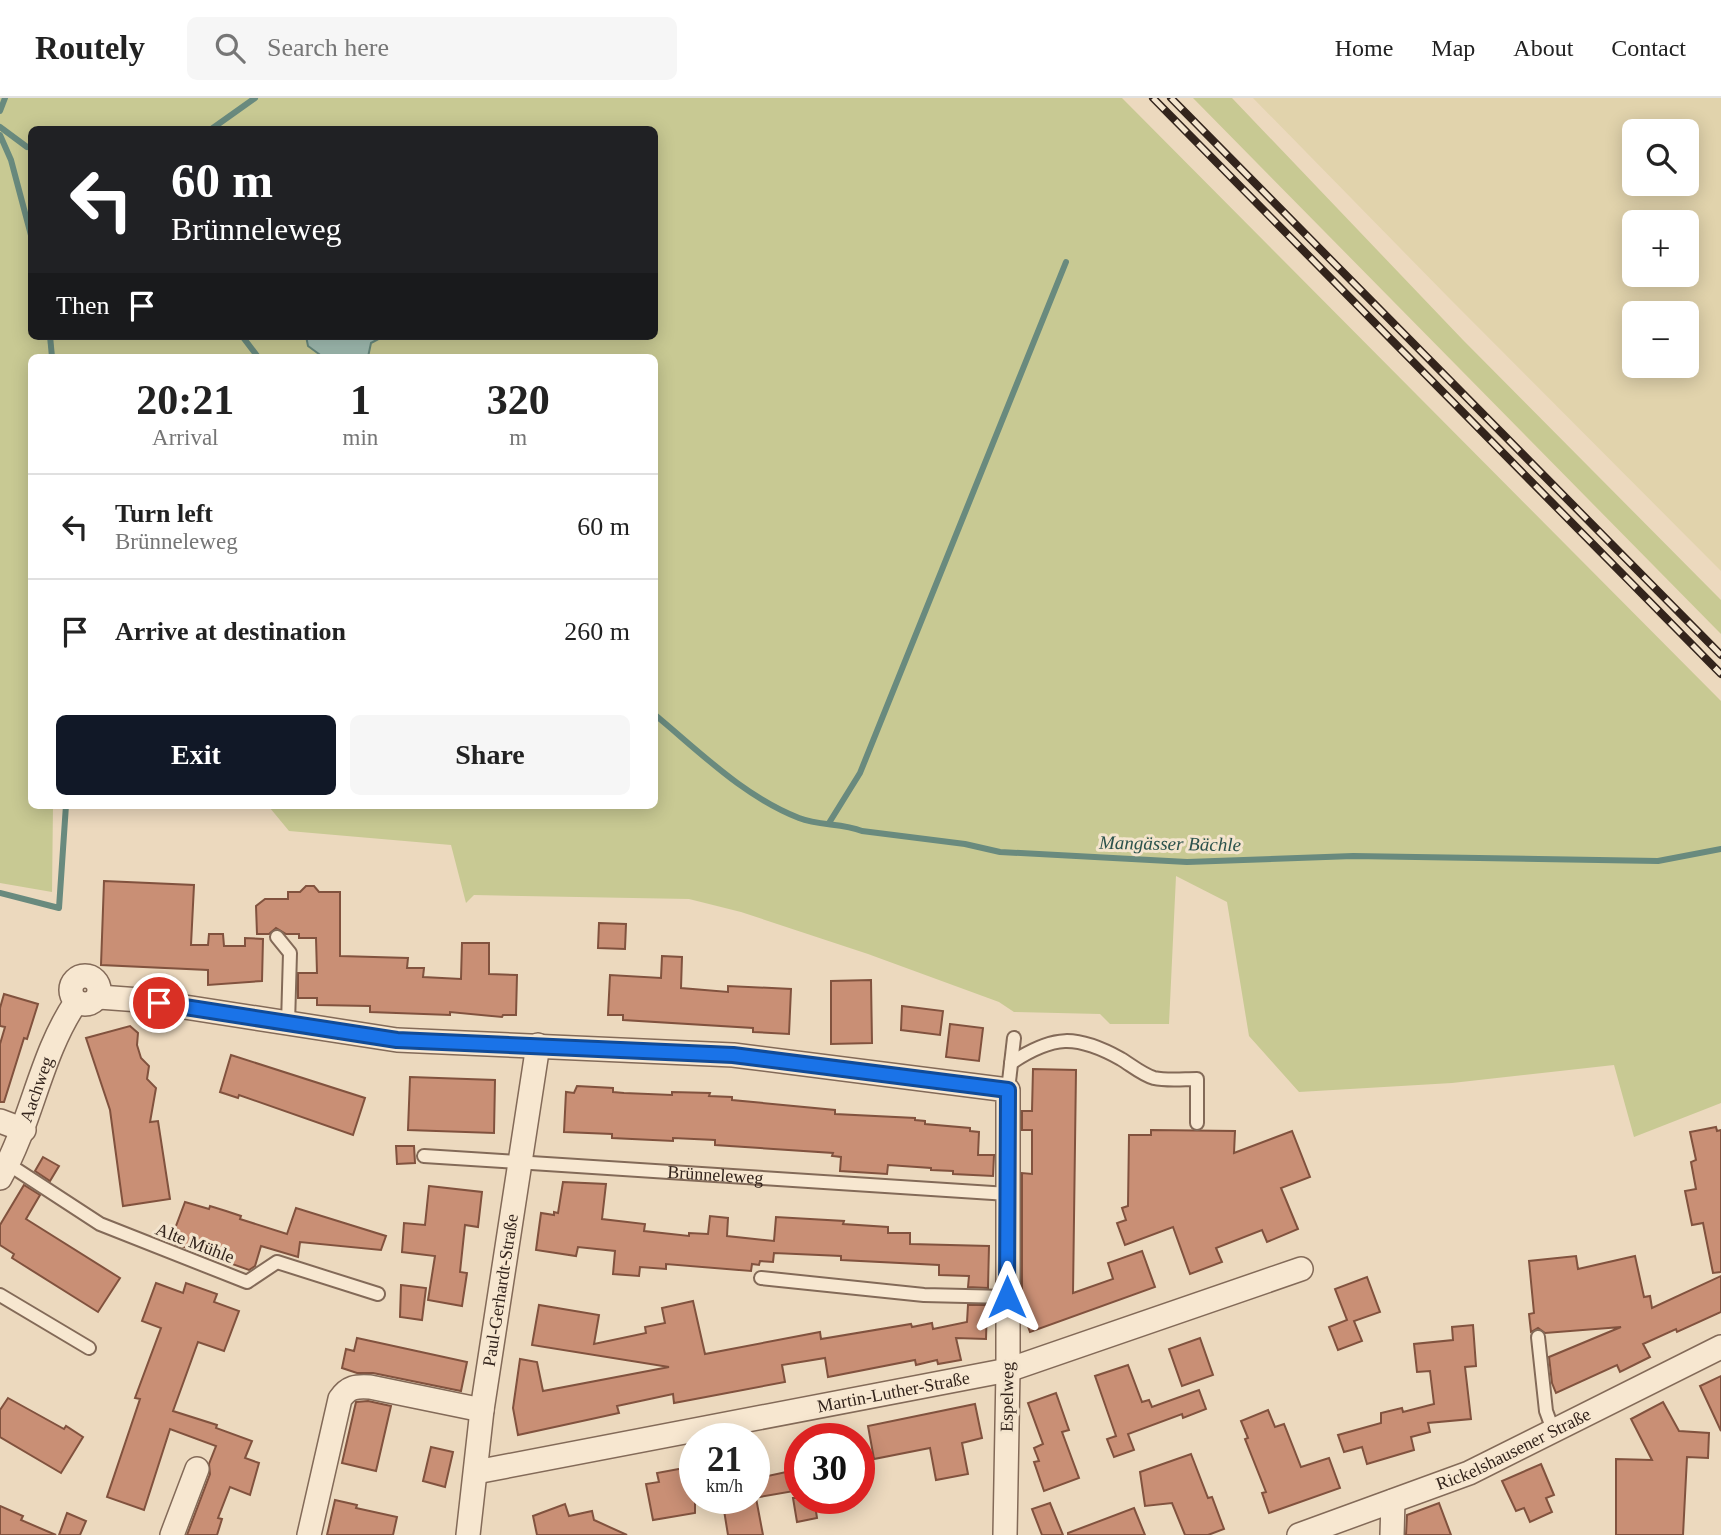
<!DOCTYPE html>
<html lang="en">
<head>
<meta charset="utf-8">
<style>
	:root { --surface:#fff; --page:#f6f6f6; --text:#222; --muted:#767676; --line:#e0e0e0; --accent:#111827 }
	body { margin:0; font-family:"Times New Roman",serif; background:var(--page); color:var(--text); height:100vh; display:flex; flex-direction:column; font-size:26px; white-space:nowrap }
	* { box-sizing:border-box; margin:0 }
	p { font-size:23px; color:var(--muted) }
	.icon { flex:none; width:38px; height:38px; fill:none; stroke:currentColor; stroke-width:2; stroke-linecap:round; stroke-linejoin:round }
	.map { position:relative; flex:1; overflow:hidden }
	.sheet { position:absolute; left:28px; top:256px; width:630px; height:455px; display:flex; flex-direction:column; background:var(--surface); border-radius:10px; box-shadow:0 4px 18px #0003 }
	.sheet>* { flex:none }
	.banner { position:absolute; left:28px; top:28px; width:630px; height:214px; border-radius:10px; box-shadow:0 4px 18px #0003; background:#202124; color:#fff; overflow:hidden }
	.tools { position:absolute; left:1622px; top:21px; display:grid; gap:14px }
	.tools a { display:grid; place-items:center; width:77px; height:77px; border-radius:10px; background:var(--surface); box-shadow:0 4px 18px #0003; font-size:35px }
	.speed { position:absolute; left:679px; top:1325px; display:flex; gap:14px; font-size:35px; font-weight:700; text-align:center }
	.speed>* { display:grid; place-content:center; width:91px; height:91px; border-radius:50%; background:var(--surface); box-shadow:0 4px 18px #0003; line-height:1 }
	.speed small { font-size:18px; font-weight:400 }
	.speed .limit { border:10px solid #d22; background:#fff; color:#111 }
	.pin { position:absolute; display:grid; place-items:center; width:60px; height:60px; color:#fff; margin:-30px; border:4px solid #fff; border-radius:50%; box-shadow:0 2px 7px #0007 }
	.me { position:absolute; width:77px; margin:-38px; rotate:0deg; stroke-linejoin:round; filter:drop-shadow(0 0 5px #0008) }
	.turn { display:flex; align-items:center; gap:24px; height:147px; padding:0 28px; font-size:32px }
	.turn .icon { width:91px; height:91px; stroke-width:2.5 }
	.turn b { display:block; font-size:49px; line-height:60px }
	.then { display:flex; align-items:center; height:66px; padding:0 28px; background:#0003; gap:14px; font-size:26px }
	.eta { display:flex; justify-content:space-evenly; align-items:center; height:119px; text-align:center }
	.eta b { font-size:42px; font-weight:600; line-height:49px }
	.button { display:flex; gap:14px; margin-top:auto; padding:14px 28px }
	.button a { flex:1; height:80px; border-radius:10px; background:var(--accent); color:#fff; font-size:28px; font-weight:600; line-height:80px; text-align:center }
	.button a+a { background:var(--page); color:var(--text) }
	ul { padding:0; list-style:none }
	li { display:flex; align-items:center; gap:21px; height:105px; padding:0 28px; border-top:2px solid var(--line) }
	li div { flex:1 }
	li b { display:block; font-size:26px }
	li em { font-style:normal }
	header { display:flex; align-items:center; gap:42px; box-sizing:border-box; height:98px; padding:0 35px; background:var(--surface); border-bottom:2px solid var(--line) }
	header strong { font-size:33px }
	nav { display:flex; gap:38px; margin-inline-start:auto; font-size:24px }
	.search { width:490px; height:63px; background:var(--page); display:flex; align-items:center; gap:18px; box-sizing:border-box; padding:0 24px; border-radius:10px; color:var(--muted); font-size:26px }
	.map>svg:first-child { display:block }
	.farmland { fill:#e1d3ac; fill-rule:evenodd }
	.green { fill:#c8c993; fill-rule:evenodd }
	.water { fill:#a1bdb2; stroke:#698a7e; stroke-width:2 }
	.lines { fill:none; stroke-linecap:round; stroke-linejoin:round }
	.stream { stroke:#698a7e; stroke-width:6 }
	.building { fill:#c98f75; stroke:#81523e; stroke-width:2 }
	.lane-casing { stroke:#836a58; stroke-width:16 }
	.street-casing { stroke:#836a58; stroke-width:26 }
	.lane { stroke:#f7e7d0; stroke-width:12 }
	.street { stroke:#f7e7d0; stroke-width:23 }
	.rail-casing { stroke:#33241c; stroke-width:8 }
	.rail { stroke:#f3e4cd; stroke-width:5; stroke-dasharray:16; stroke-linecap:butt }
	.route-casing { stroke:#114b97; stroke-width:18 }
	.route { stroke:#1a73e8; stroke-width:12 }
	.labels { text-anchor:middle; stroke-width:6; stroke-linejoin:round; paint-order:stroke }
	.street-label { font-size:18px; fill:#33241c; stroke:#f3e4cd }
	.water-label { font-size:19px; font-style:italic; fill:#2b524c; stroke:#f3e4cd }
</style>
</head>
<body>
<header>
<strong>Routely</strong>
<div class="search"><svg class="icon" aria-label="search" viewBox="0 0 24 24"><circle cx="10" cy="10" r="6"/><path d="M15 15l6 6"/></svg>Search here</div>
<nav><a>Home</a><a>Map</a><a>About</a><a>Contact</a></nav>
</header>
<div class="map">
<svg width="1721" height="1437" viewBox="0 0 1721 1437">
	<rect width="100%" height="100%" fill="#ecd9be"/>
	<path class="farmland" d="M 1253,0 L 1721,0 L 1721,473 L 1449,200 ZM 1634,33 L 1687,33 L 1687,86 L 1634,86 ZM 1634,124 L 1687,124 L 1687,177 L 1634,177 ZM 1634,215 L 1687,215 L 1687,268 L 1634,268 Z"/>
	<g class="green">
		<path d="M 0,0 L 1122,0 L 1721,603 L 1721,1005 L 1634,1039 L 1614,967 L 1452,985 L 1299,994 L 1249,938 L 1227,804 L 1176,778 L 1169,926 L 1110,926 L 1100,916 L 1014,914 L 999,904 L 868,856 L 741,814 L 689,801 L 474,797 L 466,805 L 451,747 L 289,733 L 270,710 L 241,707 L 654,707 L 654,259 L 32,259 L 32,707 L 53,707 L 52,794 L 0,785 ZM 32,32 L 654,32 L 654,238 L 32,238 Z"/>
		<path d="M 1193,0 L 1232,0 L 1463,242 L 1721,502 L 1721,536 Z"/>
	</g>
	<path class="water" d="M 306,238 L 384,238 L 371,245 L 368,259 L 323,259 L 308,248 Z"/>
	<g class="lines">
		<g class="stream">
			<path d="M 0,13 L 5,0"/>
			<path d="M 0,29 L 27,49"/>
			<path d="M 210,32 L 255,0"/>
			<path d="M 0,37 L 11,62 L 32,141"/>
			<path d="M 50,238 L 52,259"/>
			<path d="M 242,238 L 258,259"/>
			<path d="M 654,616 C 700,654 743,698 799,720 C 819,728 842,725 862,733 L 965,746 L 1000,754 L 1187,764 L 1353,758 L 1658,763 L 1721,751"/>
			<path d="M 829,725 L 860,675 L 1066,164"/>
			<path d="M 0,795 L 59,810 L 66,707"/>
		</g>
	</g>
	<g class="building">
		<path d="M 104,783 L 194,787 L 191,847 L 208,847 L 209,836 L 223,836 L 224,848 L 245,848 L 245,840 L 263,841 L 262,883 L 208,887 L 208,872 L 101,867 Z"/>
		<path d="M 306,788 L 314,788 L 319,794 L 340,794 L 340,858 L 408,860 L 407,870 L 424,870 L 423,879 L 461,881 L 462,845 L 489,845 L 489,876 L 517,877 L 516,917 L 503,917 L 502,919 L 450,914 L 450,917 L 370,914 L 370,908 L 317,907 L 317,900 L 298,900 L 298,875 L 317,875 L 316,840 L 299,840 L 299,836 L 286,836 L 276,830 L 269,836 L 257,836 L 256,808 L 265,801 L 288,801 L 288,794 L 300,794 Z"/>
		<path d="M 599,825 L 626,826 L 625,851 L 598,850 Z"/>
		<path d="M 662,858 L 682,859 L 681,890 L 728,894 L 728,888 L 791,891 L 789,936 L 753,934 L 753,930 L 623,922 L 623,917 L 608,917 L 610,877 L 661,880 Z"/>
		<path d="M 871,882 L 872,945 L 831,946 L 831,883 Z"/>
		<path d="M 4,896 L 38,906 L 27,941 L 24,940 L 4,1004 L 0,1004 L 0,946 L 5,929 L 0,928 L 0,910 Z"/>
		<path d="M 902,908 L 943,913 L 940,937 L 901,932 Z"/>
		<path d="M 950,926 L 983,930 L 979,963 L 946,959 Z"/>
		<path d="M 130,928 L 138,935 L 137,947 L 141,960 L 149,968 L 147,981 L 156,990 L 150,1024 L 158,1023 L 170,1101 L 123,1108 L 110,1012 L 86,940 Z"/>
		<path d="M 231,957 L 365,1000 L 353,1037 L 239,997 L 238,1000 L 220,994 Z"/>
		<path d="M 1033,971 L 1076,972 L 1073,1195 L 1113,1181 L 1108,1165 L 1142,1153 L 1155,1189 L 1030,1234 L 1022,1212 L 1022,1075 L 1032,1076 L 1032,1032 L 1022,1032 L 1022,1013 L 1032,1013 Z"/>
		<path d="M 410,979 L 495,982 L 494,1035 L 408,1032 Z"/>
		<path d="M 577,988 L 613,990 L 613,994 L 624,995 L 672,997 L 672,994 L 710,995 L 709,998 L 732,999 L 732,1002 L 835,1012 L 835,1016 L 915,1020 L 915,1022 L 925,1023 L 925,1026 L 970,1030 L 970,1033 L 979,1034 L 978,1057 L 994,1057 L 993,1078 L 953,1076 L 953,1073 L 931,1072 L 931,1070 L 888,1067 L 887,1076 L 840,1073 L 841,1059 L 832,1058 L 833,1055 L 715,1047 L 715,1042 L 673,1040 L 673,1043 L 612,1040 L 612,1036 L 564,1034 L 566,994 L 574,995 Z"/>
		<path d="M 1716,1029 L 1717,1033 L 1721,1032 L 1721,1174 L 1713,1175 L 1703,1125 L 1692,1127 L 1685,1093 L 1696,1091 L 1691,1064 L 1696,1062 L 1690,1034 Z"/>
		<path d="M 1151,1032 L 1235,1033 L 1234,1055 L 1292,1033 L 1310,1079 L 1281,1090 L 1298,1131 L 1267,1144 L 1262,1132 L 1216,1150 L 1222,1164 L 1190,1176 L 1173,1129 L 1125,1147 L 1117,1125 L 1126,1122 L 1122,1110 L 1128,1108 L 1129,1037 L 1151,1037 Z"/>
		<path d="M 396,1048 L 414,1048 L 415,1065 L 397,1066 Z"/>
		<path d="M 43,1059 L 59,1068 L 50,1083 L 35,1073 Z"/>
		<path d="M 563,1084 L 606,1086 L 602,1121 L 645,1126 L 644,1133 L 689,1138 L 689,1135 L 708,1136 L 710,1118 L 728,1120 L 727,1138 L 774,1143 L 776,1119 L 844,1123 L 843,1126 L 888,1129 L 888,1135 L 910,1135 L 910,1146 L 989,1148 L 988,1190 L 968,1189 L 969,1178 L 939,1177 L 939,1167 L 841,1162 L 841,1158 L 774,1155 L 773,1164 L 760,1163 L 759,1167 L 752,1166 L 751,1173 L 666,1166 L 666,1171 L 640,1169 L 639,1178 L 613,1176 L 615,1153 L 578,1149 L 576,1158 L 536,1152 L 541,1115 L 554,1117 L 554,1114 L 558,1115 Z"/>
		<path d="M 24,1087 L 40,1097 L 26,1121 L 120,1180 L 98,1214 L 12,1160 L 14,1156 L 0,1147 L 0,1127 Z"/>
		<path d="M 429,1088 L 482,1094 L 478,1129 L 465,1127 L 460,1174 L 467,1175 L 462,1208 L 428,1202 L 435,1158 L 402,1154 L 404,1125 L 425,1127 Z"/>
		<path d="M 185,1104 L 209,1111 L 210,1108 L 226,1113 L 241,1118 L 240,1121 L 287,1136 L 296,1110 L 386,1138 L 381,1152 L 300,1144 L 298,1159 L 261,1148 L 255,1168 L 249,1172 L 170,1144 Z"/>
		<path d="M 1576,1158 L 1578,1171 L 1635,1158 L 1644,1199 L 1650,1198 L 1652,1210 L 1721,1178 L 1721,1214 L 1677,1234 L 1676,1231 L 1643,1246 L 1650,1259 L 1620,1274 L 1617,1267 L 1556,1295 L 1552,1285 L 1549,1259 L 1621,1229 L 1545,1235 L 1538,1230 L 1531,1234 L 1529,1216 L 1534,1215 L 1529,1163 Z"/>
		<path d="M 1367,1179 L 1380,1214 L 1354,1223 L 1362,1243 L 1338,1252 L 1329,1229 L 1347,1222 L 1335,1191 Z"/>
		<path d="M 156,1185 L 183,1195 L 186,1185 L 217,1196 L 214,1204 L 239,1213 L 224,1253 L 198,1244 L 173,1313 L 217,1327 L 216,1330 L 252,1343 L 245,1360 L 259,1365 L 250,1397 L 230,1389 L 218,1420 L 222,1421 L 217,1437 L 187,1437 L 210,1376 L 209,1366 L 216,1348 L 170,1331 L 144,1412 L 107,1399 L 140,1301 L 135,1300 L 161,1230 L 142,1223 Z"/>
		<path d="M 401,1187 L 426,1190 L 422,1222 L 400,1219 Z"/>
		<path d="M 693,1203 L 705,1256 L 820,1234 L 821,1241 L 911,1226 L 912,1229 L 932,1225 L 933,1231 L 967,1224 L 968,1207 L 987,1207 L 986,1241 L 956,1240 L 961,1262 L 938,1266 L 937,1262 L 916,1267 L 915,1262 L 828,1279 L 825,1260 L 782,1267 L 785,1284 L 674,1305 L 673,1296 L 617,1308 L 619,1315 L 518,1337 L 513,1310 L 520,1261 L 537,1264 L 543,1293 L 669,1269 L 532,1247 L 539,1207 L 599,1217 L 594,1246 L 646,1235 L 645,1229 L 665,1225 L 662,1210 Z"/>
		<path d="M 1473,1227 L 1476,1268 L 1465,1269 L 1471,1321 L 1428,1325 L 1430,1334 L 1411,1339 L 1414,1352 L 1367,1366 L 1362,1349 L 1344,1354 L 1338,1337 L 1381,1325 L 1381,1315 L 1402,1310 L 1403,1314 L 1434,1306 L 1430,1273 L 1417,1274 L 1414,1246 L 1453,1242 L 1452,1229 Z"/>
		<path d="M 357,1240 L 467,1264 L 461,1293 L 373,1275 L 357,1275 L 342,1270 L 346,1251 L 354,1253 Z"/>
		<path d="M 1200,1240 L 1213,1277 L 1182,1288 L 1169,1251 Z"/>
		<path d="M 1128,1267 L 1142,1304 L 1149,1302 L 1152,1309 L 1199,1292 L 1206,1311 L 1183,1320 L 1182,1316 L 1128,1336 L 1134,1352 L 1114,1359 L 1107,1341 L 1116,1338 L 1095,1278 Z"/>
		<path d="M 1721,1278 L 1721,1333 L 1700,1288 Z"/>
		<path d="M 1056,1295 L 1069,1332 L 1062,1334 L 1079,1380 L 1044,1393 L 1034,1364 L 1039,1363 L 1034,1350 L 1043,1346 L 1028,1305 Z"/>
		<path d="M 8,1300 L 64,1331 L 66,1328 L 83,1339 L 61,1375 L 0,1339 L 0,1312 Z"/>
		<path d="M 368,1303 L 391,1308 L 376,1373 L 342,1365 L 356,1304 Z"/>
		<path d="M 1663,1304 L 1679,1333 L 1709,1335 L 1708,1360 L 1687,1359 L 1683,1437 L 1616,1437 L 1616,1361 L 1652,1362 L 1631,1321 Z"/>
		<path d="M 975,1306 L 982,1340 L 962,1345 L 968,1376 L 936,1382 L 930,1350 L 874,1361 L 868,1328 Z"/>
		<path d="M 1268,1312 L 1275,1329 L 1284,1326 L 1301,1369 L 1329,1360 L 1340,1390 L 1269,1415 L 1262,1395 L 1266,1394 L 1245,1341 L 1248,1340 L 1241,1323 Z"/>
		<path d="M 431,1349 L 453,1354 L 445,1389 L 423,1383 Z"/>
		<path d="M 1191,1356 L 1208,1400 L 1212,1399 L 1224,1431 L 1208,1437 L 1185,1437 L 1172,1405 L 1145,1408 L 1140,1374 Z"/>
		<path d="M 1541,1366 L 1554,1397 L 1546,1400 L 1552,1414 L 1530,1424 L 1524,1410 L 1516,1413 L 1502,1383 Z"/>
		<path d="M 695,1368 L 695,1415 L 653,1422 L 646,1386 L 659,1384 L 657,1375 Z"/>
		<path d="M 800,1371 L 800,1392 L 754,1400 L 754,1381 Z"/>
		<path d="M 722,1400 L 756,1400 L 763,1437 L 728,1437 Z"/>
		<path d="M 793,1400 L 814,1400 L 817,1420 L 797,1424 Z"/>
		<path d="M 335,1402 L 357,1407 L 356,1410 L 397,1419 L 393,1437 L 327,1437 Z"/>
		<path d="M 1050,1405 L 1063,1437 L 1042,1437 L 1032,1411 Z"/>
		<path d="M 1439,1405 L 1451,1437 L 1406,1437 L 1407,1417 Z"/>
		<path d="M 565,1406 L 569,1418 L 592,1413 L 594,1422 L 627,1437 L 537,1437 L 533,1418 Z"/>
		<path d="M 0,1408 L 23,1418 L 21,1422 L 56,1437 L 0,1437 Z"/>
		<path d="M 1134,1410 L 1145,1437 L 1068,1437 L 1068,1435 Z"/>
		<path d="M 67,1415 L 86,1423 L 80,1437 L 59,1437 Z"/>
	</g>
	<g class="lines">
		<g class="lane-casing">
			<g id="lane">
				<path d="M 277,839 L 290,855 L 288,926"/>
				<path d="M 1011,965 C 1053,937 1076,936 1121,961 C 1131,967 1143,977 1154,980 C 1167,983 1184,981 1197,981 L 1197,1025"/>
				<path d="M 1008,992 L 1014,940"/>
				<path id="s1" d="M 424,1058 L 1008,1096"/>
				<path d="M 8,1066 L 100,1126 L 247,1184 L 277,1164 L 378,1196"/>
				<path d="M 761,1180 L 924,1197 L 1007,1199"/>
				<path d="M 0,1197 L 89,1250"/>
				<path d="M 1538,1239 L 1546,1313 L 1553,1332"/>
			</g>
		</g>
		<g class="street-casing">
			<g id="street">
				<circle cx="85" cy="892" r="14"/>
				<path d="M 99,899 L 140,902 L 397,942 L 733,957 L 1008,992 L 1008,1272 L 1005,1437"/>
				<path d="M 0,1023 L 24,1032"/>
				<path id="s2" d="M 0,1080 C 32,1024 40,957 76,904"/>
				<path id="s3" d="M 476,1374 L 1008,1272 L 1301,1171"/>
				<path d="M 172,1437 L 197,1371"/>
				<path d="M 309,1437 L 340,1301 C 348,1289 356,1288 370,1289 L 482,1312"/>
				<path id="s4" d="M 468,1437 L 482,1312 L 538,947"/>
				<path id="s5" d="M 1299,1437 L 1469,1375 L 1721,1249"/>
				<path d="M 1392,1437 L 1393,1403"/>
			</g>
		</g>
		<use href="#lane" class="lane"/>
		<use href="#street" class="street"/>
		<g class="rail-casing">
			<g id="rail">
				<path d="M 1153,0 L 1721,576"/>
				<path d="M 1171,0 L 1721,557"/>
			</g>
		</g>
		<use href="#rail" class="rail"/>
	</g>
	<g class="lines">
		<g class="route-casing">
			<path id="route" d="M 159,905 L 397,942 L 733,957 L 1008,992 L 1007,1199"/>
		</g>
		<use href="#route" class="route"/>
	</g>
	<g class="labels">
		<g class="street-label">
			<text dy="6" stroke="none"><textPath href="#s2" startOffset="96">Aachweg</textPath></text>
			<text dy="6" stroke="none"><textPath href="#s1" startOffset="292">Brünneleweg</textPath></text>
			<text transform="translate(195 1145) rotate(21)" y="6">Alte Mühle</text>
			<text dy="6" stroke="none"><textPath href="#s4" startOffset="247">Paul-Gerhardt-Straße</textPath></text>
			<text dy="6" stroke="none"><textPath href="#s3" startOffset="425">Martin-Luther-Straße</textPath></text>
			<text transform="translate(1007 1299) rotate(-89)" y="6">Espelweg</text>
			<text dy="6" stroke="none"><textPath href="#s5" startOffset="231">Rickelshausener Straße</textPath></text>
		</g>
		<g class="water-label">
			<text transform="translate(1170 745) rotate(1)" y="7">Mangässer Bächle</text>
		</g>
	</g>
</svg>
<div class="tools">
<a><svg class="icon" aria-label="search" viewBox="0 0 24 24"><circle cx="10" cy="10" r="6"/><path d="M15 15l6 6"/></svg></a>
<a>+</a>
<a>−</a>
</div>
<div class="speed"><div>21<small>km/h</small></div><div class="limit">30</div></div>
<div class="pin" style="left:159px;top:905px;background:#d93025"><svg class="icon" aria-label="arrive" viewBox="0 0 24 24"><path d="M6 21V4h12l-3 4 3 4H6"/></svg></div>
<svg class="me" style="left:1007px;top:1199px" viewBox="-20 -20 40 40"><path d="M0-17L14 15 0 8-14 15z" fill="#1a73e8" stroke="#fff" stroke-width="4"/></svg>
<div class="banner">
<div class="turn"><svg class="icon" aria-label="left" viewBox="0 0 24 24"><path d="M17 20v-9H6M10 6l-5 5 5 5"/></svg><div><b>60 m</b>Brünneleweg</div></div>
<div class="then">Then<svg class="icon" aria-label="arrive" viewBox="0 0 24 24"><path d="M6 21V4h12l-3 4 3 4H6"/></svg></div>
</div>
<section class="sheet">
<div class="eta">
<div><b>20:21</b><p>Arrival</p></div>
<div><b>1</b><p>min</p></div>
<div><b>320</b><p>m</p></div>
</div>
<ul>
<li><svg class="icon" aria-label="left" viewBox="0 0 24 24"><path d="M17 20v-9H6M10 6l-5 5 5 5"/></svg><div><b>Turn left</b><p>Brünneleweg</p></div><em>60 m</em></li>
<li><svg class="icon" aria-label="arrive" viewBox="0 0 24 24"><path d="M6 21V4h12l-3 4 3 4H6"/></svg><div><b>Arrive at destination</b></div><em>260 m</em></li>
</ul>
<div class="button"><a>Exit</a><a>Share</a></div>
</section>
</div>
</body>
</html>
